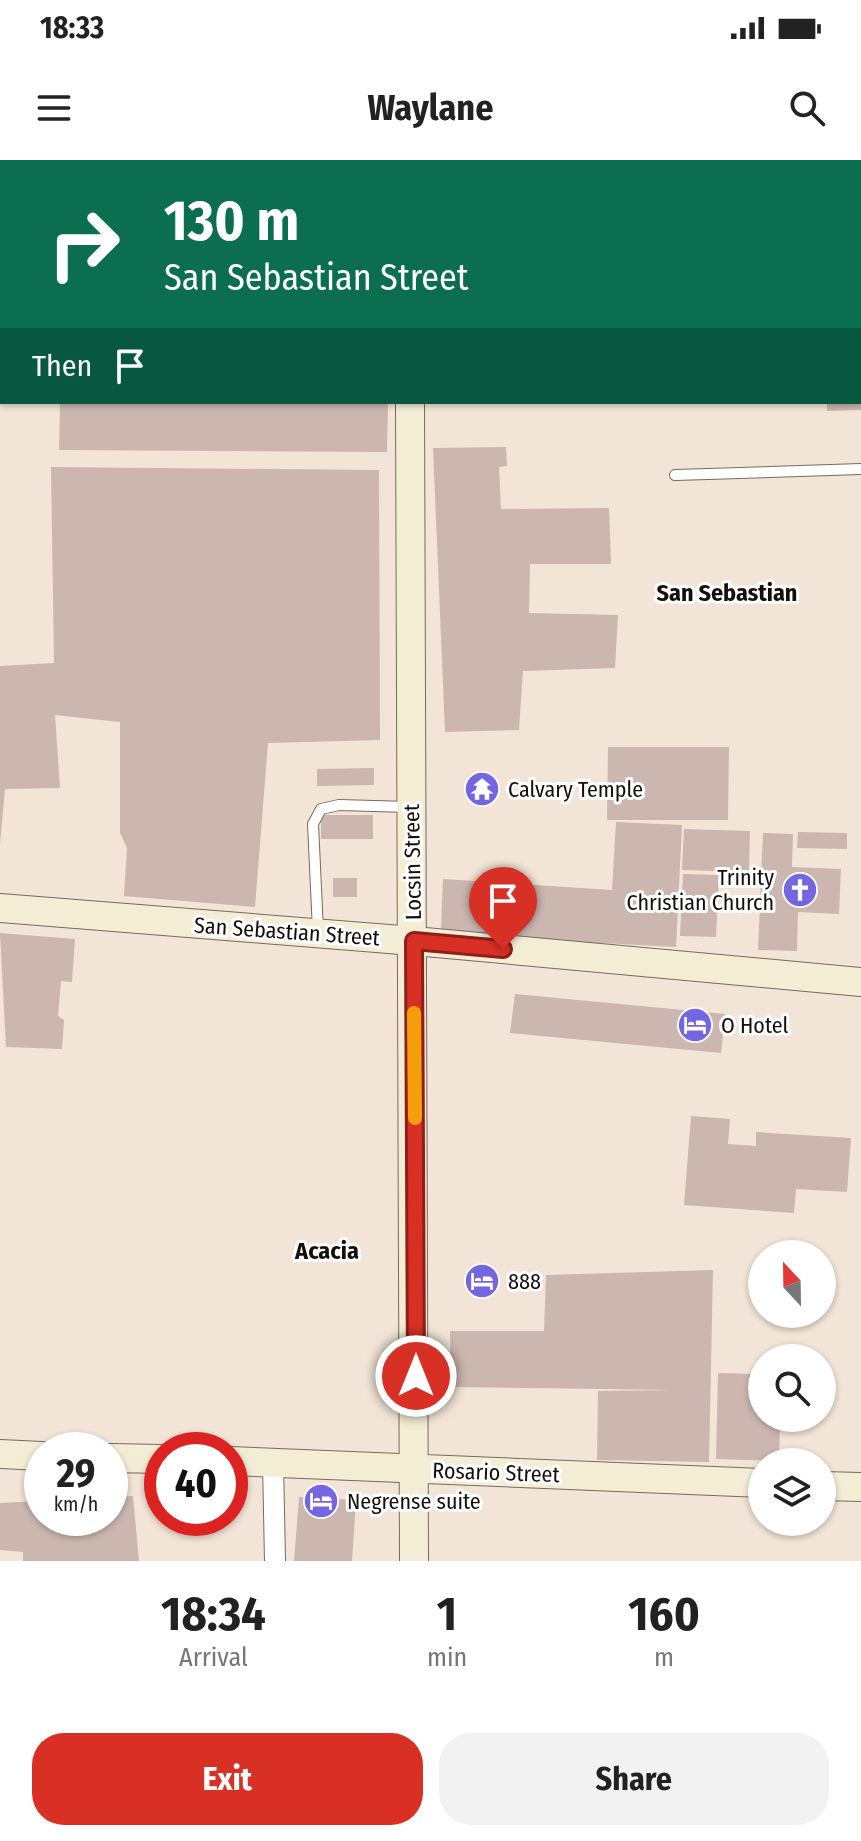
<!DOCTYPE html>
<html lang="en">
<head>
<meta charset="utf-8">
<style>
	:root { --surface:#fff; --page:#f2f2f2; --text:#222; --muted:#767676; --accent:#d93025 }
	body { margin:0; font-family:"Fira Sans Condensed",sans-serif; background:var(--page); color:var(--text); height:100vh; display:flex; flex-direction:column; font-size:30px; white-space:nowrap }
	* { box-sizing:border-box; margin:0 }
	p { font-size:26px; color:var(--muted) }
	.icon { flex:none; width:44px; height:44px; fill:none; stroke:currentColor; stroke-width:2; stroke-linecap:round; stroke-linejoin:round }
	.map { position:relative; height:1401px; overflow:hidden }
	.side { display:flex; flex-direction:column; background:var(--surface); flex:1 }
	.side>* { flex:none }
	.top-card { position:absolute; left:0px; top:0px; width:862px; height:244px; box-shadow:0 2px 6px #0004; background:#0b6e4f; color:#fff; overflow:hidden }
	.needle { width:52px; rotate:338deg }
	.fabs { position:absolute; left:748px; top:1080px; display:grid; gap:16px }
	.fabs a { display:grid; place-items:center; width:88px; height:88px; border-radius:50%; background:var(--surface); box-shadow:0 2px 6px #0004; font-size:40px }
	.speed { position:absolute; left:24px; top:1272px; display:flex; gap:16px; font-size:40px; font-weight:700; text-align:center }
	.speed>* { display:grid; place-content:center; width:104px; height:104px; border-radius:50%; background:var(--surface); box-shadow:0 2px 6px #0004; line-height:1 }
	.speed small { font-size:20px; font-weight:400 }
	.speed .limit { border:12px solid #d22; background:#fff; color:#111 }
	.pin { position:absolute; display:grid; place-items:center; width:68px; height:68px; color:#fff; margin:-82px -34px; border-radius:50% 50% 50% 0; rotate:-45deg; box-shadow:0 0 8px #0007 }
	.pin .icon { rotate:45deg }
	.me { position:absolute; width:88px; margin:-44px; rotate:0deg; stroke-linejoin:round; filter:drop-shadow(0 0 6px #0008) }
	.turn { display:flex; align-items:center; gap:28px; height:168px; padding:0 32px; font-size:36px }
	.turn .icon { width:104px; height:104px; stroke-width:2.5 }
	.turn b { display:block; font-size:56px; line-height:68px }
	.then { display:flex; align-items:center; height:76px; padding:0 32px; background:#0003; gap:16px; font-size:30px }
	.eta { display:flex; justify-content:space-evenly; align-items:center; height:136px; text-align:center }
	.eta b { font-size:48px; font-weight:700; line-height:56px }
	.primary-button { display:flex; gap:16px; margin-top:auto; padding:16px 32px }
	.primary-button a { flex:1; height:92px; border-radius:32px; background:var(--accent); color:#fff; font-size:32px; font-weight:700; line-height:92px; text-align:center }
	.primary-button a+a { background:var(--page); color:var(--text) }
	.status { display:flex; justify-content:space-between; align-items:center; height:56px; padding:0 40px; background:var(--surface); direction:ltr }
	.status svg { height:22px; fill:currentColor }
	header { display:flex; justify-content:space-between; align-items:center; height:104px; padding:0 32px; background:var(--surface); font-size:36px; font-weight:700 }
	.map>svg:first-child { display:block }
	.building { fill:#cbb7b0 }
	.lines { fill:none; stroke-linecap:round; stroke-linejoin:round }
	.lane-casing { stroke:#776a5e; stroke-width:12 }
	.street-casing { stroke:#776a5e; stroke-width:22 }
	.secondary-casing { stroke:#776a5e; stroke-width:30 }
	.lane { stroke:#fff; stroke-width:10 }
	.street { stroke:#fff; stroke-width:20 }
	.secondary { stroke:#f3edd6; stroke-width:28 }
	.route-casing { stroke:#8d1f18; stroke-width:20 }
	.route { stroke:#d93025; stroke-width:14 }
	.slow { stroke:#f59e0b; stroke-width:14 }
	.labels { text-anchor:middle; stroke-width:6; stroke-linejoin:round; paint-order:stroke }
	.poi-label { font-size:22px; fill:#140f0b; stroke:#fff; text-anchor:start }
	.street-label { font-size:22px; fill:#140f0b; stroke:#fff }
	.neighbourhood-label { font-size:24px; font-weight:bold; fill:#140f0b; stroke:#fff }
</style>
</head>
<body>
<div class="status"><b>18:33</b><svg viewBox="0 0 49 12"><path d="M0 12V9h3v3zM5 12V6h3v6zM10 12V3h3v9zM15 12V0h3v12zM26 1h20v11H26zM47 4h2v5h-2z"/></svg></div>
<header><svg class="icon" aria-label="menu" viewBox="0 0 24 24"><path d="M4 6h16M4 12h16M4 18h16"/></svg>Waylane<svg class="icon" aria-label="search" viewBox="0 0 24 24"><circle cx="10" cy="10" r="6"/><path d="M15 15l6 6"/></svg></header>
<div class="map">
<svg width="861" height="1401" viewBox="0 0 861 1401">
	<rect width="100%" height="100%" fill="#f2e4d6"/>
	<g class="building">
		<path d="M 60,242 L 388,242 L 387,292 L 59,290 Z"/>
		<path d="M 827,242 L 861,242 L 861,250 L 827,251 Z"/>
		<path d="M 506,287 L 507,306 L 499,307 L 501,349 L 609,348 L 611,404 L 530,404 L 529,453 L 618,455 L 615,508 L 523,511 L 519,570 L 445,572 L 433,288 Z"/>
		<path d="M 51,307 L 379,310 L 380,580 L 268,583 L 255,747 L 124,736 L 127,688 L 120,673 L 120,562 L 55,555 L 60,628 L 5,629 L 0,684 L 0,506 L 54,503 Z"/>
		<path d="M 608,587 L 729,587 L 728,660 L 607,660 Z"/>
		<path d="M 374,608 L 374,625 L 317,626 L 317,609 Z"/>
		<rect x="321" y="655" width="52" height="24"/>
		<path d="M 616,662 L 682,665 L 676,787 L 450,775 L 441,771 L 443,719 L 612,730 Z"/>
		<path d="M 684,669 L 750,671 L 749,712 L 682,710 Z"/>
		<path d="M 798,672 L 847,673 L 847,689 L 797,688 Z"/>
		<path d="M 763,673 L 793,674 L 792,707 L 841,709 L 839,754 L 798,752 L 797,791 L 758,790 Z"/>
		<path d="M 683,714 L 719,715 L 716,777 L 680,776 Z"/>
		<rect x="333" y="718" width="24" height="19"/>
		<path d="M 0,773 L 75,779 L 72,822 L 61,821 L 58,856 L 64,860 L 62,889 L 6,887 Z"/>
		<path d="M 515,834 L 725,854 L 721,893 L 510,873 Z"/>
		<path d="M 691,956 L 730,959 L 728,984 L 756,986 L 756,972 L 851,978 L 847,1032 L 796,1029 L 794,1053 L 684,1045 Z"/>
		<path d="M 713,1110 L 709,1302 L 597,1300 L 598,1231 L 675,1230 L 451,1227 L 450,1171 L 544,1171 L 546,1115 Z"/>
		<path d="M 718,1213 L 762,1214 L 762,1258 L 780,1258 L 779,1301 L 716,1299 Z"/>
		<path d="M 133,1336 L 139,1401 L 23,1401 L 23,1392 L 0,1390 L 0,1343 L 42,1341 L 42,1358 L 110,1358 L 110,1337 Z"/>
		<path d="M 299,1337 L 356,1340 L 352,1401 L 294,1401 Z"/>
	</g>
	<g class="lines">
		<g class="lane-casing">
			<g id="lane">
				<path d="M 675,315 L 861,309"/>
				<path d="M 318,771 L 313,664 L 321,649 L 339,645 L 409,647"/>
			</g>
		</g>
		<g class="street-casing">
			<g id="street">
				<path d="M 264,2 L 264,0"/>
				<path d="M 273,1302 L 275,1401"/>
			</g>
		</g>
		<g class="secondary-casing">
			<g id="secondary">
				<path d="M 410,2 L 410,0"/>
				<path d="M 0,96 L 2,96"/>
				<path d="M 860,100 L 861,100"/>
				<path d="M 410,242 L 414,1401"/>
				<path d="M 0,748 L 414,781 L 861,822"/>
				<path d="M 0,1294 L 42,1296"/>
				<path d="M 110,1298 L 162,1299"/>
				<path d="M 230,1301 L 762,1323"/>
				<path d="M 822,1326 L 861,1327"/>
			</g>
		</g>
		<use href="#lane" class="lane"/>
		<use href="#street" class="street"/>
		<use href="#secondary" class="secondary"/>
	</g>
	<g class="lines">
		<g class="route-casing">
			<path id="route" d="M 416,1216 L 414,781 L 503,789"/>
		</g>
		<use href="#route" class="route"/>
		<path class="slow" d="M 414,853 L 415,958"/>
	</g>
	<defs>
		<g id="temple-disc" transform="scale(1.8)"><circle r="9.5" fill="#7366e0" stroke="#fff"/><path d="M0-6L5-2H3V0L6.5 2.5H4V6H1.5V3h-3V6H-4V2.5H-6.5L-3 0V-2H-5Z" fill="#fff"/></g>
		<g id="church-disc" transform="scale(1.8)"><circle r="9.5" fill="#7366e0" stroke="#fff"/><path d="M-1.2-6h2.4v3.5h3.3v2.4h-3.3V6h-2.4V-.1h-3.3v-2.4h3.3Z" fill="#fff"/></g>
		<g id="hotel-disc" transform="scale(1.8)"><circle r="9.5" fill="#7366e0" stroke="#fff"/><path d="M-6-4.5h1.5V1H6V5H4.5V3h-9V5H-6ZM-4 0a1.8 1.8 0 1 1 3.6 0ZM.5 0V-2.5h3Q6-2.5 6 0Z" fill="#fff"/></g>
	</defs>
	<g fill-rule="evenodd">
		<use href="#temple-disc" x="482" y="629"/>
		<use href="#church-disc" x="800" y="730"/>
		<use href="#hotel-disc" x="695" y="865"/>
		<use href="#hotel-disc" x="482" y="1121"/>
		<use href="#hotel-disc" x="321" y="1341"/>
	</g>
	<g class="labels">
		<g class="poi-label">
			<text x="508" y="637">Calvary Temple</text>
			<text x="774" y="725" text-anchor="end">Trinity<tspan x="774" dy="25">Christian Church</tspan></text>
			<text x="721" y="873">O Hotel</text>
			<text x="508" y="1129">888</text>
			<text x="347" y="1349">Negrense suite</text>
		</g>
		<g class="street-label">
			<text transform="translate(412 702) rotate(-91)" y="8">Locsin Street</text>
			<text transform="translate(287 771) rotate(4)" y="8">San Sebastian Street</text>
			<text transform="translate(496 1312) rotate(2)" y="8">Rosario Street</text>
		</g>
		<g class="neighbourhood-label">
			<text x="727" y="441">San Sebastian</text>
			<text x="327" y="1099">Acacia</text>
		</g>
	</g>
</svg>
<div class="fabs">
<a><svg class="needle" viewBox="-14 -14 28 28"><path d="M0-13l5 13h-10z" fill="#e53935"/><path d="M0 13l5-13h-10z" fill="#767676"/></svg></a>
<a><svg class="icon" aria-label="search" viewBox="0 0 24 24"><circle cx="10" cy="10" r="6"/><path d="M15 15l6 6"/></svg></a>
<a><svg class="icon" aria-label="layers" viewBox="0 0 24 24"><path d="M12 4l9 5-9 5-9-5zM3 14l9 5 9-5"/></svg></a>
</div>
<div class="speed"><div>29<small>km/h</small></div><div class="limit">40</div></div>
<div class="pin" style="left:503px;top:789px;background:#d93025"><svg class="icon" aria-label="arrive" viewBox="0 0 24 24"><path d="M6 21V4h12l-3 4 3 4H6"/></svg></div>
<svg class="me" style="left:416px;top:1216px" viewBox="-20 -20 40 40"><circle r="17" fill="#d93025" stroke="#fff" stroke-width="3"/><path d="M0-11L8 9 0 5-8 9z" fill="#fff"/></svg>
<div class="top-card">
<div class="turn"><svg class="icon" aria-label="right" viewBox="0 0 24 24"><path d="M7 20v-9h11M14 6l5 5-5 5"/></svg><div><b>130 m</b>San Sebastian Street</div></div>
<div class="then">Then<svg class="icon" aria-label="arrive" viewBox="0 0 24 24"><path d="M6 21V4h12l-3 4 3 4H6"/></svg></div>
</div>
</div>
<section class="side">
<div class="eta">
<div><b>18:34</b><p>Arrival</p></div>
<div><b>1</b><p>min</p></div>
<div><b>160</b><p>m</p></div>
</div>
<div class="primary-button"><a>Exit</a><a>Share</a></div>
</section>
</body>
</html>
